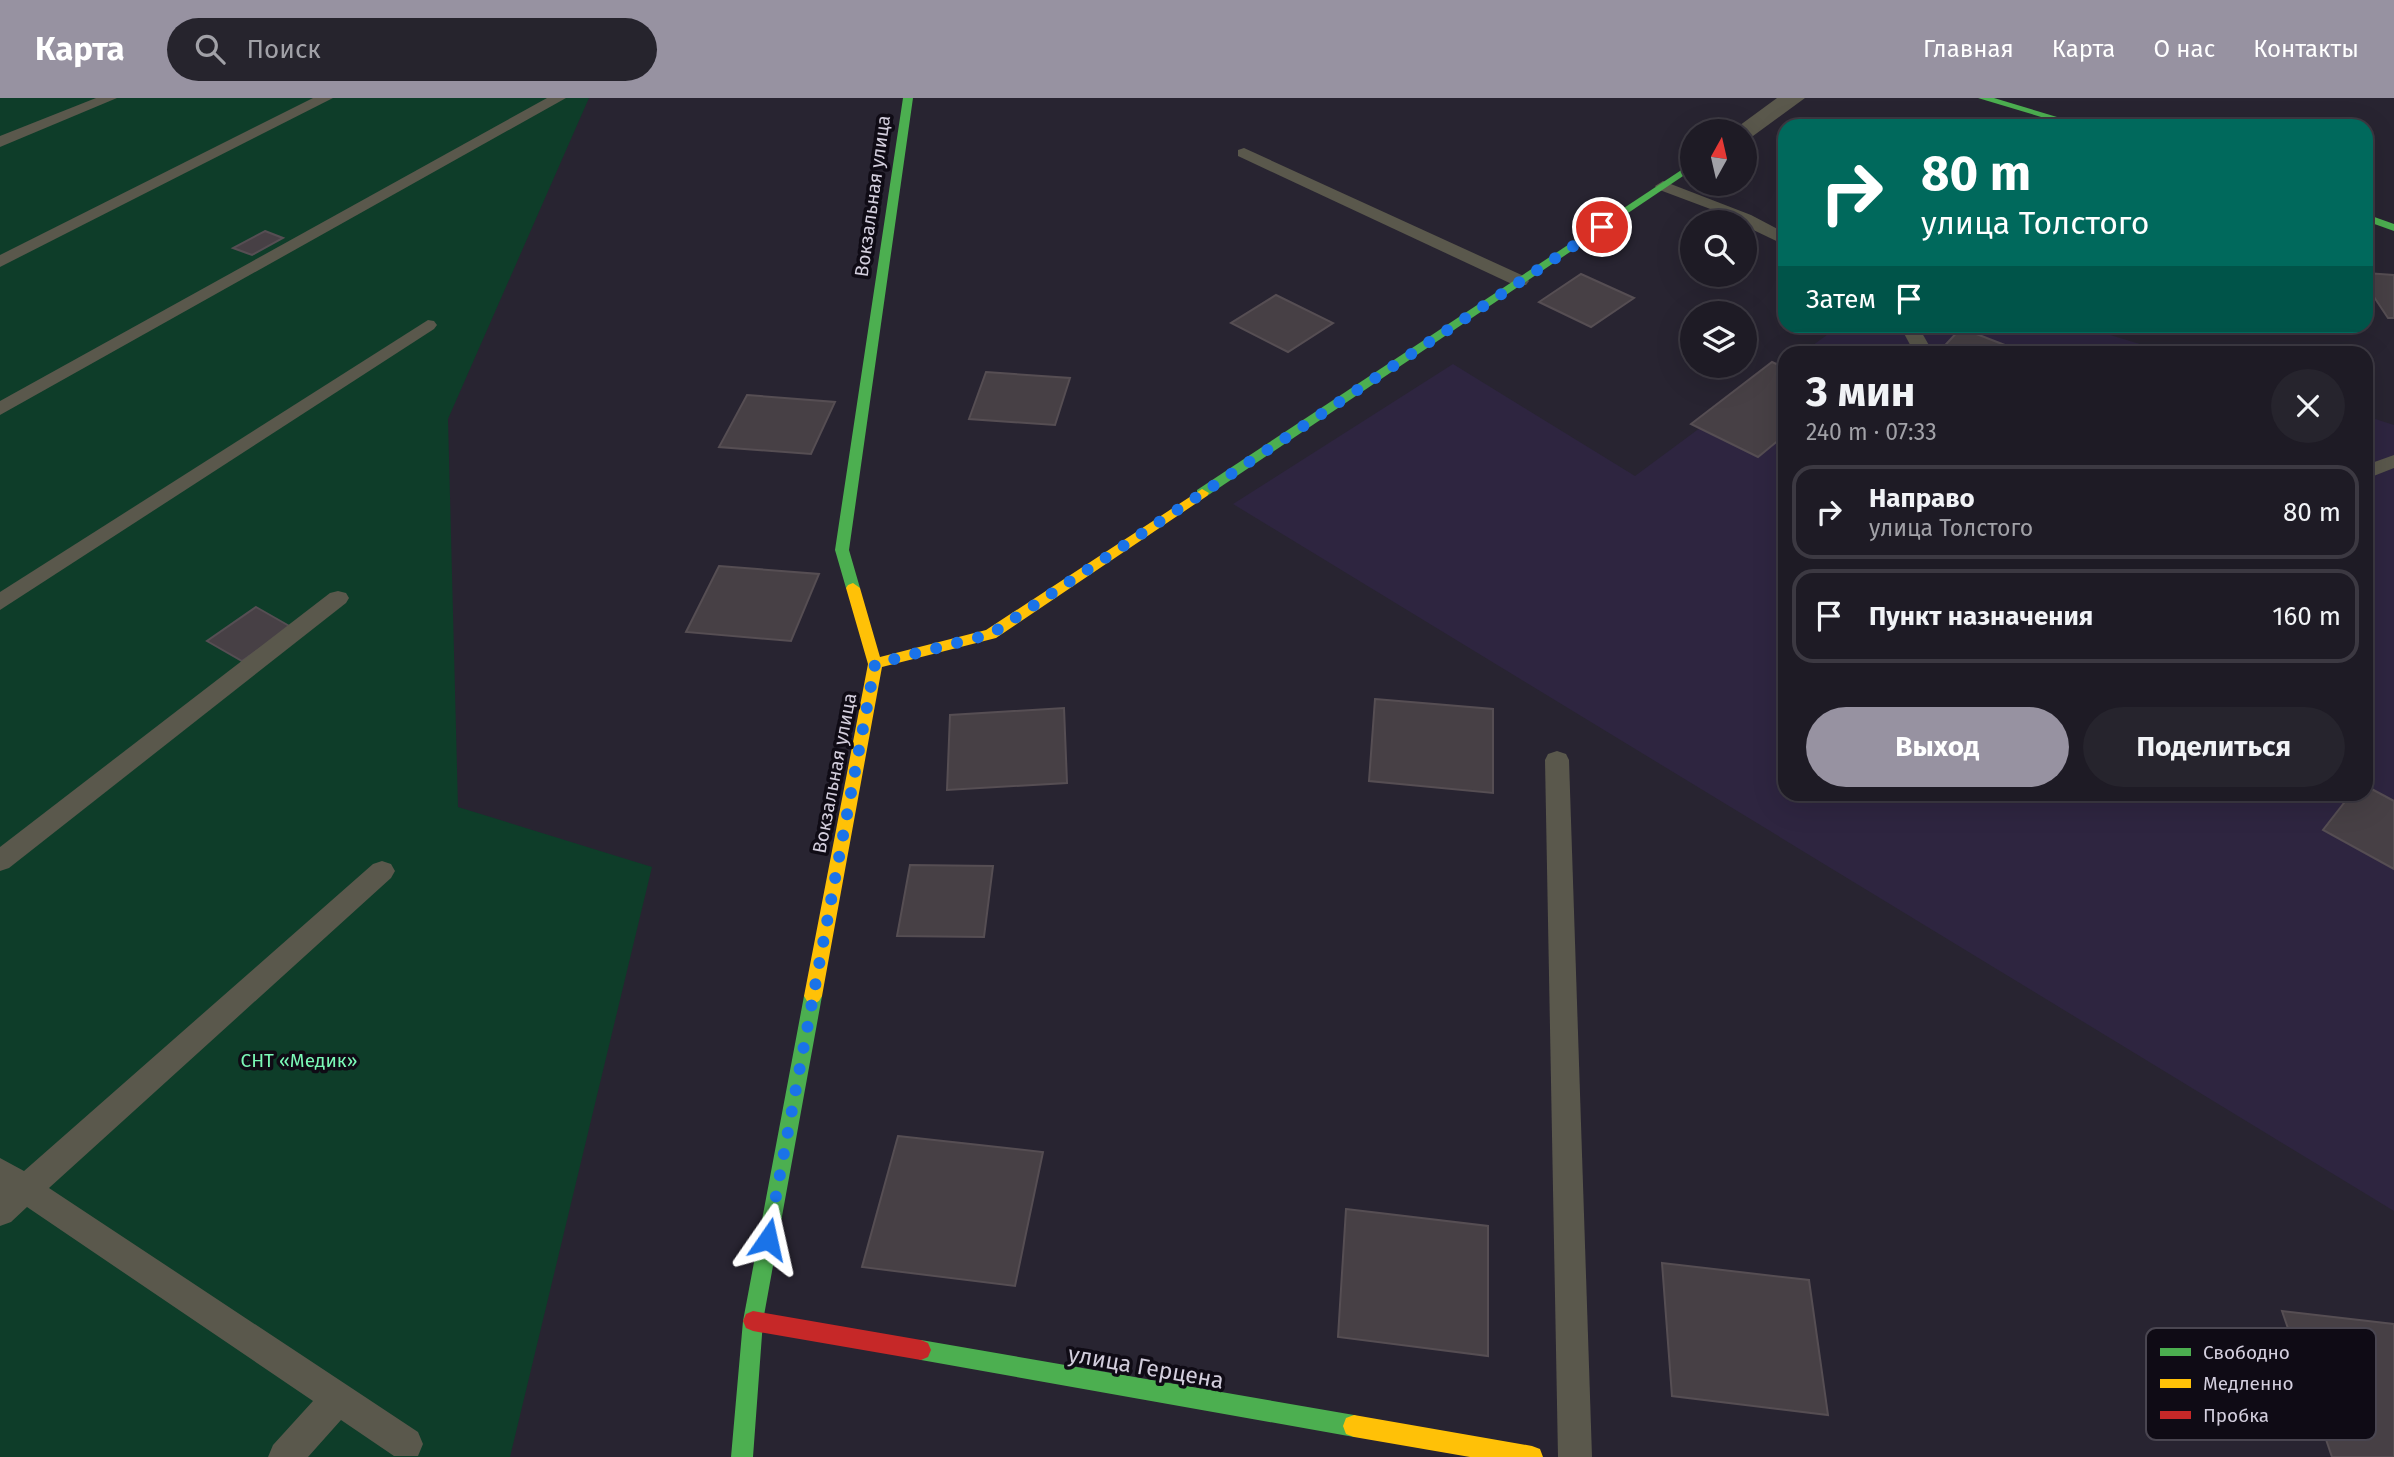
<!DOCTYPE html>
<html lang="ru">
<head>
<meta charset="utf-8">
<style>
	:root { --surface:#1e1b25; --page:#26242d; --text:#f1f3f6; --muted:#a1a1a7; --line:#3c3942; --accent:#9792a1 }
	body { margin:0; font-family:"Fira Sans",sans-serif; background:var(--page); color:var(--text); height:100vh; display:flex; flex-direction:column; font-size:26px; white-space:nowrap }
	* { box-sizing:border-box; margin:0 }
	p { font-size:23px; color:var(--muted) }
	.icon { flex:none; width:38px; height:38px; fill:none; stroke:currentColor; stroke-width:2; stroke-linecap:round; stroke-linejoin:round }
	.map { position:relative; flex:1; overflow:hidden }
	.panel { position:absolute; left:1778px; top:248px; width:595px; height:455px; display:flex; flex-direction:column; background:var(--surface); border-radius:21px; box-shadow:0 7px 28px #0002,0 0 0 2px var(--line) }
	.panel>* { flex:none }
	.guide { position:absolute; left:1778px; top:21px; width:595px; height:214px; border-radius:21px; box-shadow:0 7px 28px #0002,0 0 0 2px var(--line); background:#00695c; color:#fff; overflow:hidden }
	.needle { width:46px; rotate:8deg }
	.buttons { position:absolute; left:1680px; top:21px; display:grid; gap:14px }
	.buttons a { display:grid; place-items:center; width:77px; height:77px; border-radius:50%; background:var(--surface); box-shadow:0 7px 28px #0002,0 0 0 2px var(--line); font-size:35px }
	.pin { position:absolute; display:grid; place-items:center; width:60px; height:60px; color:#fff; margin:-30px; border:4px solid #fff; border-radius:50%; box-shadow:0 2px 7px #0007 }
	.me { position:absolute; width:77px; margin:-38px; rotate:11deg; stroke-linejoin:round; filter:drop-shadow(0 0 5px #0008) }
	.turn { display:flex; align-items:center; gap:24px; height:147px; padding:0 28px; font-size:32px }
	.turn .icon { width:91px; height:91px; stroke-width:2.5 }
	.turn b { display:block; font-size:49px; line-height:60px }
	.then { display:flex; align-items:center; height:66px; padding:0 28px; background:#0003; gap:14px; font-size:26px }
	.round { display:grid; place-items:center; flex:none; width:74px; height:74px; border-radius:37px; background:var(--page) }
	.summary { display:flex; align-items:center; justify-content:space-between; height:119px; padding:0 28px }
	h1 { font-size:42px; font-weight:700; line-height:52px }
	.action { display:flex; gap:14px; margin-top:auto; padding:14px 28px }
	.action a { flex:1; height:80px; border-radius:42px; background:var(--accent); color:#fff; font-size:28px; font-weight:700; line-height:80px; text-align:center }
	.action a+a { background:var(--page); color:var(--text) }
	ul { padding:0; list-style:none }
	li { display:flex; align-items:center; gap:21px; height:94px; margin:0 14px 10px; padding:0 14px; border:4px solid var(--line); border-radius:21px }
	li div { flex:1 }
	li b { display:block; font-size:26px }
	li em { font-style:normal }
	header { display:flex; align-items:center; gap:42px; box-sizing:border-box; height:98px; padding:0 35px; background:var(--accent); color:#fff }
	header strong { font-size:33px }
	nav { display:flex; gap:38px; margin-inline-start:auto; font-size:24px }
	.search { width:490px; height:63px; background:var(--page); display:flex; align-items:center; gap:18px; box-sizing:border-box; padding:0 24px; border-radius:38px; color:var(--muted); font-size:26px }
	.map>svg:first-child { display:block }
	.built { fill:#2e2540 }
	.green { fill:#0e3d29 }
	.building { fill:#474045; stroke:#564e53; stroke-width:2 }
	.lines { fill:none; stroke-linecap:round; stroke-linejoin:round }
	.lane { fill:#5a584c; fill-rule:evenodd }
	.street { fill:#5a584c; fill-rule:evenodd }
	.fast { fill:#4caf50; fill-rule:evenodd }
	.slow { fill:#ffc107; fill-rule:evenodd }
	.jam { fill:#c62828; fill-rule:evenodd }
	.route { stroke:#1a73e8; stroke-width:12; stroke-dasharray:0 21.6 }
	.labels { text-anchor:middle; stroke-width:7; stroke-linejoin:round; paint-order:stroke }
	.street-label { font-size:19px; fill:#d3cedd; stroke:#0f0b15 }
	.park-label { font-size:19px; fill:#7bf9b7; stroke:#0f0b15 }
	.near-street-label { font-size:23px; fill:#d3cedd; stroke:#0f0b15 }
	.key { fill:#0f0b15; stroke:#4a4651; stroke-width:2 }
	.key-label { font-size:19px; fill:#d3cedd }
</style>
</head>
<body>
<header>
<strong>Карта</strong>
<div class="search"><svg class="icon" aria-label="search" viewBox="0 0 24 24"><circle cx="10" cy="10" r="6"/><path d="M15 15l6 6"/></svg>Поиск</div>
<nav><a>Главная</a><a>Карта</a><a>О нас</a><a>Контакты</a></nav>
</header>
<div class="map">
<svg width="2394" height="1359" viewBox="0 0 2394 1359">
	<rect width="100%" height="100%" fill="#282431"/>
	<g class="built">
		<path d="M 1839,228 L 2081,228 L 2169,255 L 1801,256 Z"/>
		<path d="M 1453,266 L 1635,378 L 1785,267 L 1785,696 L 2366,696 L 2366,318 L 2394,327 L 2394,1113 L 1233,406 Z"/>
	</g>
	<path class="green" d="M 0,0 L 589,0 L 448,321 L 458,709 L 652,769 L 510,1359 L 0,1359 Z"/>
	<g class="building">
		<path d="M 265,133 L 283,140 L 252,157 L 233,150 Z"/>
		<path d="M 2366,175 L 2394,177 L 2394,220 L 2388,220 L 2366,187 Z"/>
		<path d="M 1581,176 L 1634,200 L 1591,229 L 1539,204 Z"/>
		<path d="M 1276,197 L 1333,225 L 1288,254 L 1231,225 Z"/>
		<path d="M 1961,230 L 2028,256 L 1937,256 Z"/>
		<path d="M 1772,264 L 1785,270 L 1785,337 L 1758,359 L 1691,326 Z"/>
		<path d="M 986,274 L 1070,280 L 1055,327 L 969,321 Z"/>
		<path d="M 747,297 L 835,304 L 811,356 L 719,349 Z"/>
		<path d="M 719,468 L 819,476 L 791,543 L 686,534 Z"/>
		<path d="M 256,509 L 291,529 L 242,563 L 207,543 Z"/>
		<path d="M 1375,601 L 1493,611 L 1493,695 L 1369,683 Z"/>
		<path d="M 1064,610 L 1067,685 L 947,692 L 950,617 Z"/>
		<path d="M 2366,688 L 2394,703 L 2394,771 L 2323,732 L 2351,696 L 2366,696 Z"/>
		<path d="M 910,767 L 993,768 L 984,839 L 897,838 Z"/>
		<path d="M 898,1038 L 1043,1054 L 1015,1188 L 862,1169 Z"/>
		<path d="M 1346,1111 L 1488,1128 L 1488,1258 L 1338,1239 Z"/>
		<path d="M 1662,1165 L 1809,1182 L 1828,1317 L 1672,1298 Z"/>
		<path d="M 2282,1213 L 2394,1226 L 2394,1359 L 2332,1359 Z"/>
	</g>
	<g class="lines">
		<g class="lane">
			<path d="M 96,0 L 117,0 L 0,49 L 0,38 Z"/>
			<path d="M 313,0 L 333,0 L 0,169 L 0,157 Z"/>
			<path d="M 547,0 L 566,0 L 0,317 L 0,303 Z"/>
			<path d="M 1244,50 L 1526,179 L 1529,183 L 1526,187 L 1514,187 L 1238,58 L 1238,52 Z"/>
			<path d="M 1663,83 L 1751,117 L 1785,135 L 1785,147 L 1745,128 L 1745,124 L 1657,91 L 1655,88 Z"/>
			<path d="M 428,222 L 434,223 L 437,227 L 434,231 L 0,512 L 0,494 Z"/>
			<path d="M 1900,228 L 1918,228 L 1934,256 L 1915,256 Z"/>
			<path d="M 2394,357 L 2394,370 L 2366,381 L 2366,367 Z"/>
			<path d="M 338,493 L 346,495 L 349,500 L 346,505 L 9,770 L 0,773 L 0,749 L 330,495 Z"/>
			<path d="M 1557,653 L 1566,656 L 1569,662 L 1592,1359 L 1558,1359 L 1545,662 L 1548,656 Z"/>
			<path d="M 382,763 L 391,766 L 395,773 L 391,780 L 49,1090 L 418,1334 L 423,1346 L 418,1358 L 394,1358 L 341,1322 L 308,1359 L 268,1359 L 273,1347 L 313,1303 L 27,1109 L 11,1124 L 0,1128 L 0,1060 L 24,1073 L 373,766 Z"/>
		</g>
		<path class="street" d="M 1777,0 L 1805,0 L 1753,38 L 1745,40 L 1745,33 L 1732,33 Z"/>
		<g class="fast">
			<path d="M 903,0 L 913,0 L 849,452 L 860,490 L 853,495 L 846,490 L 835,452 Z"/>
			<path d="M 1978,0 L 1994,0 L 2087,28 L 2071,28 Z"/>
			<path d="M 1692,65 L 1692,72 L 1207,398 L 1197,398 L 1197,392 Z"/>
			<path d="M 2366,116 L 2394,126 L 2394,133 L 2366,123 Z"/>
			<path d="M 813,890 L 819,893 L 822,898 L 763,1223 L 753,1359 L 731,1359 L 743,1223 L 804,898 L 807,893 Z"/>
			<path d="M 921,1242 L 1354,1317 L 1362,1320 L 1365,1328 L 1362,1336 L 1354,1339 L 921,1262 L 914,1259 L 911,1252 L 914,1245 Z"/>
		</g>
		<g class="slow">
			<path d="M 1202,391 L 1209,395 L 1207,398 L 996,540 L 882,569 L 822,898 L 819,903 L 813,906 L 807,903 L 804,898 L 868,566 L 846,490 L 848,487 L 853,485 L 860,490 L 880,559 L 986,532 Z"/>
			<path d="M 1354,1317 L 1532,1348 L 1540,1351 L 1543,1359 L 1470,1359 L 1354,1339 L 1346,1336 L 1343,1328 L 1346,1320 Z"/>
		</g>
		<path class="jam" d="M 753,1213 L 921,1242 L 928,1245 L 931,1252 L 928,1259 L 921,1262 L 753,1233 L 746,1230 L 743,1223 L 746,1216 Z"/>
	</g>
	<g class="lines">
		<path class="route" d="M 768,1141 L 875,566 L 991,536 L 1602,129"/>
	</g>
	<g class="labels">
		<g class="street-label">
			<text transform="translate(872 98) rotate(-82)" y="7">Вокзальная улица</text>
			<text transform="translate(834 675) rotate(-79)" y="7">Вокзальная улица</text>
		</g>
		<g class="park-label">
			<text x="299" y="969">СНТ «Медик»</text>
		</g>
		<g class="near-street-label">
			<text transform="translate(1146 1269) rotate(10)" y="8">улица Герцена</text>
		</g>
	</g>
	<rect x="2146" y="1230" width="230" height="112" rx="10" class="key"/>
	<rect x="2160" y="1250" width="31" height="8" fill="#4caf50"/>
	<rect x="2160" y="1281" width="31" height="9" fill="#ffc107"/>
	<rect x="2160" y="1313" width="31" height="8" fill="#c62828"/>
	<g class="key-label">
		<text x="2203" y="1261">Свободно</text>
		<text x="2203" y="1292">Медленно</text>
		<text x="2203" y="1324">Пробка</text>
	</g>
</svg>
<div class="buttons">
<a><svg class="needle" viewBox="-14 -14 28 28"><path d="M0-13l5 13h-10z" fill="#e53935"/><path d="M0 13l5-13h-10z" fill="#a1a1a7"/></svg></a>
<a><svg class="icon" aria-label="search" viewBox="0 0 24 24"><circle cx="10" cy="10" r="6"/><path d="M15 15l6 6"/></svg></a>
<a><svg class="icon" aria-label="layers" viewBox="0 0 24 24"><path d="M12 4l9 5-9 5-9-5zM3 14l9 5 9-5"/></svg></a>
</div>
<div class="pin" style="left:1602px;top:129px;background:#d93025"><svg class="icon" aria-label="arrive" viewBox="0 0 24 24"><path d="M6 21V4h12l-3 4 3 4H6"/></svg></div>
<svg class="me" style="left:768px;top:1141px" viewBox="-20 -20 40 40"><path d="M0-17L14 15 0 8-14 15z" fill="#1a73e8" stroke="#fff" stroke-width="4"/></svg>
<div class="guide">
<div class="turn"><svg class="icon" aria-label="right" viewBox="0 0 24 24"><path d="M7 20v-9h11M14 6l5 5-5 5"/></svg><div><b>80 m</b>улица Толстого</div></div>
<div class="then">Затем<svg class="icon" aria-label="arrive" viewBox="0 0 24 24"><path d="M6 21V4h12l-3 4 3 4H6"/></svg></div>
</div>
<section class="panel">
<div class="summary"><div><h1>3 мин</h1><p>240 m · 07:33</p></div><a class="round"><svg class="icon" aria-label="close" viewBox="0 0 24 24"><path d="M6 6l12 12M18 6L6 18"/></svg></a></div>
<ul>
<li><svg class="icon" aria-label="right" viewBox="0 0 24 24"><path d="M7 20v-9h11M14 6l5 5-5 5"/></svg><div><b>Направо</b><p>улица Толстого</p></div><em>80 m</em></li>
<li><svg class="icon" aria-label="arrive" viewBox="0 0 24 24"><path d="M6 21V4h12l-3 4 3 4H6"/></svg><div><b>Пункт назначения</b></div><em>160 m</em></li>
</ul>
<div class="action"><a>Выход</a><a>Поделиться</a></div>
</section>
</div>
</body>
</html>
